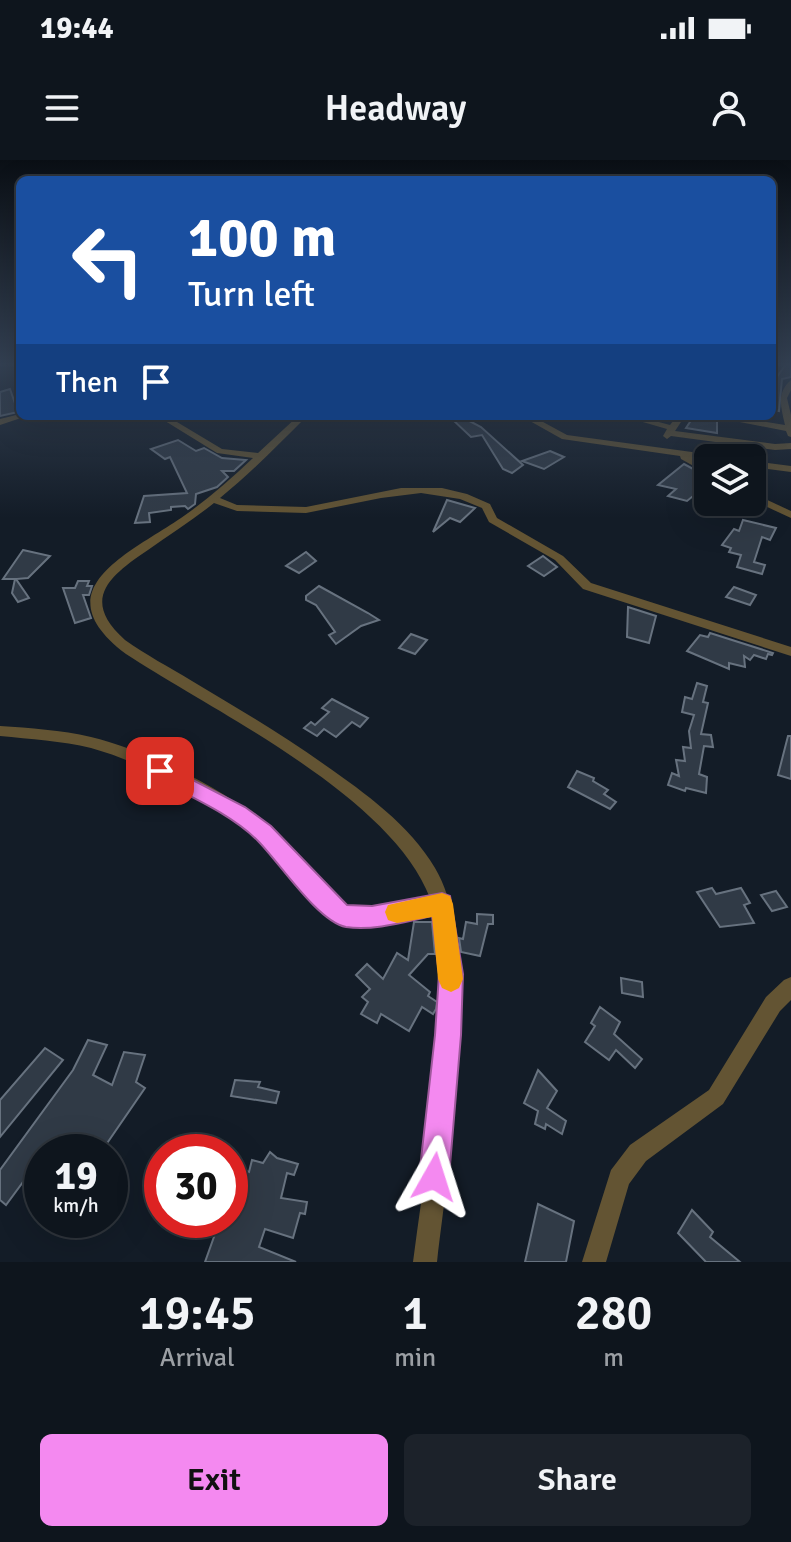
<!DOCTYPE html>
<html lang="en">
<head>
<meta charset="utf-8">
<style>
	:root { --surface:#0e151d; --page:#1c222a; --text:#f1f3f6; --muted:#9b9fa4; --line:#2e343b; --accent:#f489f0 }
	body { margin:0; font-family:Signika,sans-serif; background:var(--page); color:var(--text); height:100vh; display:flex; flex-direction:column; font-size:30px; white-space:nowrap }
	* { box-sizing:border-box; margin:0 }
	p { font-size:26px; color:var(--muted) }
	.icon { flex:none; width:44px; height:44px; fill:none; stroke:currentColor; stroke-width:2; stroke-linecap:round; stroke-linejoin:round }
	.map { position:relative; height:1102px; overflow:hidden }
	.panel { display:flex; flex-direction:column; background:var(--surface); flex:1 }
	.panel>* { flex:none }
	.top-card { position:absolute; left:16px; top:16px; width:760px; height:244px; border-radius:12px; box-shadow:0 8px 32px #0002,0 0 0 2px var(--line); background:#1a4fa0; color:#fff; overflow:hidden }
	.buttons { position:absolute; left:694px; top:284px; display:grid; gap:16px }
	.buttons a { display:grid; place-items:center; width:72px; height:72px; border-radius:12px; background:var(--surface); box-shadow:0 8px 32px #0002,0 0 0 2px var(--line); font-size:40px }
	.speed { position:absolute; left:24px; top:974px; display:flex; gap:16px; font-size:40px; font-weight:700; text-align:center }
	.speed>* { display:grid; place-content:center; width:104px; height:104px; border-radius:50%; background:var(--surface); box-shadow:0 8px 32px #0002,0 0 0 2px var(--line); line-height:1 }
	.speed small { font-size:20px; font-weight:400 }
	.speed .limit { border:12px solid #d22; background:#fff; color:#111 }
	.pin { position:absolute; display:grid; place-items:center; width:68px; height:68px; color:#fff; margin:-34px; border-radius:16px; box-shadow:0 4px 12px #0006 }
	.me { position:absolute; width:88px; margin:-44px; rotate:6deg; stroke-linejoin:round; filter:drop-shadow(0 0 6px #0008) }
	.turn { display:flex; align-items:center; gap:28px; height:168px; padding:0 40px; font-size:36px }
	.turn .icon { width:104px; height:104px; stroke-width:2.5 }
	.turn b { display:block; font-size:56px; line-height:68px }
	.then { display:flex; align-items:center; height:76px; padding:0 40px; background:#0003; gap:16px; font-size:30px }
	.eta { display:flex; justify-content:space-evenly; align-items:center; height:136px; text-align:center }
	.eta b { font-size:48px; font-weight:600; line-height:56px }
	.primary-button { display:flex; gap:16px; margin-top:auto; padding:16px 40px }
	.primary-button a { flex:1; height:92px; border-radius:12px; background:var(--accent); color:#111; font-size:32px; font-weight:600; line-height:92px; text-align:center }
	.primary-button a+a { background:var(--page); color:var(--text) }
	.status { display:flex; justify-content:space-between; align-items:center; height:56px; padding:0 40px; background:var(--surface); direction:ltr }
	.status svg { height:22px; fill:currentColor }
	header { display:flex; justify-content:space-between; align-items:center; height:104px; padding:0 40px; background:var(--surface); font-size:36px; font-weight:600 }
	.map>svg:first-child { display:block }
	.building { fill:#303a46; stroke:#67727f; stroke-width:2 }
	.lines { fill:none; stroke-linecap:round; stroke-linejoin:round }
	.minor { fill:#635433; fill-rule:evenodd }
	.route { fill:#f489f0; stroke:#9f599c; stroke-width:2 }
	.slow { fill:#f59e0b }
</style>
</head>
<body>
<div class="status"><b>19:44</b><svg viewBox="0 0 49 12"><path d="M0 12V9h3v3zM5 12V6h3v6zM10 12V3h3v9zM15 12V0h3v12zM26 1h20v11H26zM47 4h2v5h-2z"/></svg></div>
<header><svg class="icon" aria-label="menu" viewBox="0 0 24 24"><path d="M4 6h16M4 12h16M4 18h16"/></svg>Headway<svg class="icon" aria-label="person" viewBox="0 0 24 24"><circle cx="12" cy="8" r="4"/><path d="M4 21q1-7 8-7t8 7"/></svg></header>
<div class="map">
<svg width="791" height="1102" viewBox="0 0 791 1102">
	<rect width="100%" height="100%" fill="#131c27"/>
	<g class="building">
		<path d="M 786,204 L 791,204 L 791,217 L 782,219 L 779,251 L 772,250 L 772,224 Z"/>
		<path d="M 10,229 L 18,252 L 0,256 L 0,232 Z"/>
		<path d="M 460,256 L 481,267 L 523,305 L 512,313 L 503,309 L 482,275 L 471,277 L 453,260 Z"/>
		<path d="M 694,256 L 706,256 L 717,261 L 717,273 L 686,268 Z"/>
		<path d="M 178,280 L 196,291 L 204,288 L 222,298 L 246,300 L 234,311 L 222,311 L 228,317 L 217,327 L 196,334 L 195,344 L 188,349 L 185,346 L 171,347 L 171,350 L 149,353 L 150,362 L 135,363 L 144,336 L 187,333 L 170,297 L 165,299 L 151,289 Z"/>
		<path d="M 550,291 L 564,297 L 544,309 L 522,301 Z"/>
		<path d="M 684,304 L 708,317 L 708,328 L 704,327 L 687,341 L 668,336 L 676,329 L 658,325 Z"/>
		<path d="M 447,340 L 475,348 L 460,362 L 450,358 L 433,372 Z"/>
		<path d="M 743,360 L 776,368 L 770,380 L 762,377 L 754,402 L 765,405 L 762,414 L 737,407 L 741,395 L 729,392 L 731,388 L 722,385 L 734,369 L 739,371 Z"/>
		<path d="M 23,390 L 50,396 L 28,418 L 16,419 L 29,438 L 18,442 L 12,433 L 15,419 L 3,419 Z"/>
		<path d="M 306,392 L 316,401 L 299,413 L 286,406 Z"/>
		<path d="M 543,396 L 557,407 L 544,416 L 528,406 Z"/>
		<path d="M 78,421 L 89,421 L 87,426 L 92,426 L 89,435 L 83,435 L 91,458 L 75,463 L 63,428 L 75,428 Z"/>
		<path d="M 319,426 L 368,453 L 379,460 L 361,466 L 336,484 L 329,475 L 335,472 L 316,445 L 306,440 L 306,436 Z"/>
		<path d="M 734,427 L 756,435 L 750,445 L 726,437 Z"/>
		<path d="M 628,447 L 656,456 L 649,483 L 627,477 Z"/>
		<path d="M 710,473 L 773,493 L 772,495 L 768,494 L 766,499 L 754,495 L 750,500 L 744,496 L 745,507 L 729,503 L 729,509 L 687,491 L 700,475 L 708,477 Z"/>
		<path d="M 411,474 L 427,480 L 415,494 L 399,488 Z"/>
		<path d="M 697,523 L 707,526 L 703,542 L 708,543 L 701,574 L 711,575 L 713,587 L 704,586 L 699,614 L 707,617 L 706,633 L 686,628 L 685,631 L 668,625 L 672,613 L 679,616 L 676,600 L 685,601 L 683,587 L 691,588 L 689,571 L 694,555 L 682,552 L 685,537 L 692,539 Z"/>
		<path d="M 332,539 L 368,558 L 360,567 L 352,562 L 336,577 L 324,569 L 317,576 L 304,568 L 311,562 L 315,565 L 329,552 L 322,548 Z"/>
		<path d="M 788,576 L 791,576 L 791,619 L 778,615 Z"/>
		<path d="M 577,611 L 594,618 L 593,621 L 608,630 L 604,634 L 616,642 L 610,649 L 568,627 Z"/>
		<path d="M 712,728 L 716,734 L 741,728 L 750,743 L 744,745 L 754,763 L 720,767 L 697,732 Z"/>
		<path d="M 776,731 L 787,747 L 772,751 L 761,735 Z"/>
		<path d="M 477,754 L 493,755 L 493,764 L 488,764 L 480,796 L 461,792 L 459,778 L 463,779 L 466,762 L 477,764 Z"/>
		<path d="M 414,762 L 432,762 L 435,794 L 428,794 L 409,815 L 430,832 L 428,836 L 437,842 L 436,849 L 433,854 L 422,847 L 409,871 L 381,854 L 377,863 L 361,854 L 368,842 L 362,837 L 370,829 L 356,815 L 367,804 L 383,819 L 397,793 L 408,800 Z"/>
		<path d="M 621,818 L 642,822 L 643,837 L 622,833 Z"/>
		<path d="M 600,847 L 620,862 L 614,874 L 642,899 L 635,908 L 616,890 L 609,900 L 585,882 L 595,866 L 591,863 Z"/>
		<path d="M 88,880 L 107,885 L 93,915 L 112,925 L 124,892 L 145,895 L 136,922 L 145,928 L 101,992 L 42,992 L 42,1031 L 26,1018 L 6,1045 L 0,1040 L 0,1010 L 73,910 Z"/>
		<path d="M 45,888 L 63,900 L 0,977 L 0,940 Z"/>
		<path d="M 538,910 L 557,931 L 547,948 L 566,961 L 562,974 L 546,964 L 545,969 L 535,964 L 538,951 L 524,943 Z"/>
		<path d="M 235,920 L 260,922 L 258,927 L 279,932 L 276,943 L 231,936 Z"/>
		<path d="M 270,992 L 277,998 L 298,1004 L 294,1015 L 287,1013 L 281,1038 L 307,1042 L 305,1054 L 300,1053 L 293,1078 L 265,1069 L 259,1087 L 296,1102 L 205,1102 L 220,1060 L 230,1060 L 230,1038 L 240,1009 L 249,1012 L 252,1000 L 263,1003 Z"/>
		<path d="M 538,1044 L 574,1061 L 566,1102 L 525,1102 Z"/>
		<path d="M 692,1050 L 713,1072 L 710,1077 L 740,1102 L 706,1102 L 678,1073 Z"/>
	</g>
	<g class="lines">
		<g class="minor">
			<path d="M 791,220 L 791,230 L 787,238 L 791,255 L 791,277 L 788,276 L 786,271 L 709,256 L 729,256 L 785,265 C 781,247 776,233 791,220 Z"/>
			<path d="M 20,254 L 20,256 L 27,256 L 0,265 L 0,259 Z"/>
			<path d="M 157,256 L 167,256 L 222,289 L 258,293 L 298,256 L 307,256 C 278,285 252,312 220,338 L 237,345 L 306,347 L 401,328 L 442,328 L 467,334 L 490,344 L 497,358 L 563,396 L 591,423 L 791,487 L 791,496 L 583,429 L 555,400 L 489,362 L 482,348 L 460,339 L 421,333 L 381,338 L 306,353 L 237,351 L 214,343 C 193,360 170,374 148,390 C 111,415 79,439 125,480 C 146,495 169,507 192,521 C 237,548 282,574 325,605 C 365,633 410,665 435,708 C 485,791 448,1004 437,1102 L 413,1102 C 428,987 450,870 434,754 C 402,761 364,775 333,758 C 323,753 315,740 308,731 C 295,716 282,700 267,686 C 226,646 146,603 91,588 C 62,581 30,579 0,576 L 0,566 C 30,568 61,570 91,577 C 151,592 228,630 274,672 C 290,685 334,742 346,746 C 371,756 405,744 430,738 C 391,636 216,553 126,494 C 41,430 128,394 181,358 C 207,340 230,320 253,298 L 217,293 Z"/>
			<path d="M 521,256 L 532,256 L 567,275 L 714,295 L 719,298 L 708,298 L 708,300 L 692,298 L 708,307 L 708,314 L 681,299 L 680,296 L 562,279 Z"/>
			<path d="M 622,256 L 636,256 L 670,265 L 677,256 L 685,256 L 675,271 L 775,284 L 791,283 L 791,289 L 775,290 L 671,276 L 667,279 L 663,276 L 667,269 Z"/>
			<path d="M 752,301 L 791,306 L 791,312 L 752,307 Z"/>
			<path d="M 752,333 L 791,351 L 791,358 L 752,340 Z"/>
			<path d="M 791,817 L 791,840 L 780,851 L 723,944 L 646,1001 L 629,1024 L 606,1102 L 582,1102 L 611,1010 L 630,985 L 709,930 L 766,837 L 784,820 Z"/>
		</g>
	</g>
	<linearGradient id="sky" x2="0" y2="1"><stop stop-color="#0a0f15"/><stop offset="0.57" stop-color="#334052"/><stop offset="1" stop-color="#334052" stop-opacity="0"/></linearGradient>
	<rect width="791" height="358" fill="url(#sky)"/>
	<path class="route" d="M 160,603 L 245,647 L 271,666 L 347,745 L 372,746 L 442,733 L 450,736 L 463,814 L 461,875 L 449,1017 L 444,1027 L 434,1032 L 424,1027 L 419,1017 L 435,875 L 439,814 L 432,756 C 404,762 374,771 346,767 C 318,762 279,702 258,681 C 230,653 188,636 153,617 L 150,611 L 153,605 Z"/>
	<path class="slow" d="M 442,733 L 450,736 L 453,744 L 463,819 L 459,828 L 451,832 L 442,828 L 438,819 L 432,757 L 397,763 L 388,760 L 385,752 L 388,745 Z"/>
</svg>
<div class="buttons">
<a><svg class="icon" aria-label="layers" viewBox="0 0 24 24"><path d="M12 4l9 5-9 5-9-5zM3 14l9 5 9-5"/></svg></a>
</div>
<div class="speed"><div>19<small>km/h</small></div><div class="limit">30</div></div>
<div class="pin" style="left:160px;top:611px;background:#d93025"><svg class="icon" aria-label="arrive" viewBox="0 0 24 24"><path d="M6 21V4h12l-3 4 3 4H6"/></svg></div>
<svg class="me" style="left:434px;top:1017px" viewBox="-20 -20 40 40"><path d="M0-17L14 15 0 8-14 15z" fill="#f489f0" stroke="#fff" stroke-width="4"/></svg>
<div class="top-card">
<div class="turn"><svg class="icon" aria-label="left" viewBox="0 0 24 24"><path d="M17 20v-9H6M10 6l-5 5 5 5"/></svg><div><b>100 m</b>Turn left</div></div>
<div class="then">Then<svg class="icon" aria-label="arrive" viewBox="0 0 24 24"><path d="M6 21V4h12l-3 4 3 4H6"/></svg></div>
</div>
</div>
<section class="panel">
<div class="eta">
<div><b>19:45</b><p>Arrival</p></div>
<div><b>1</b><p>min</p></div>
<div><b>280</b><p>m</p></div>
</div>
<div class="primary-button"><a>Exit</a><a>Share</a></div>
</section>
</body>
</html>
